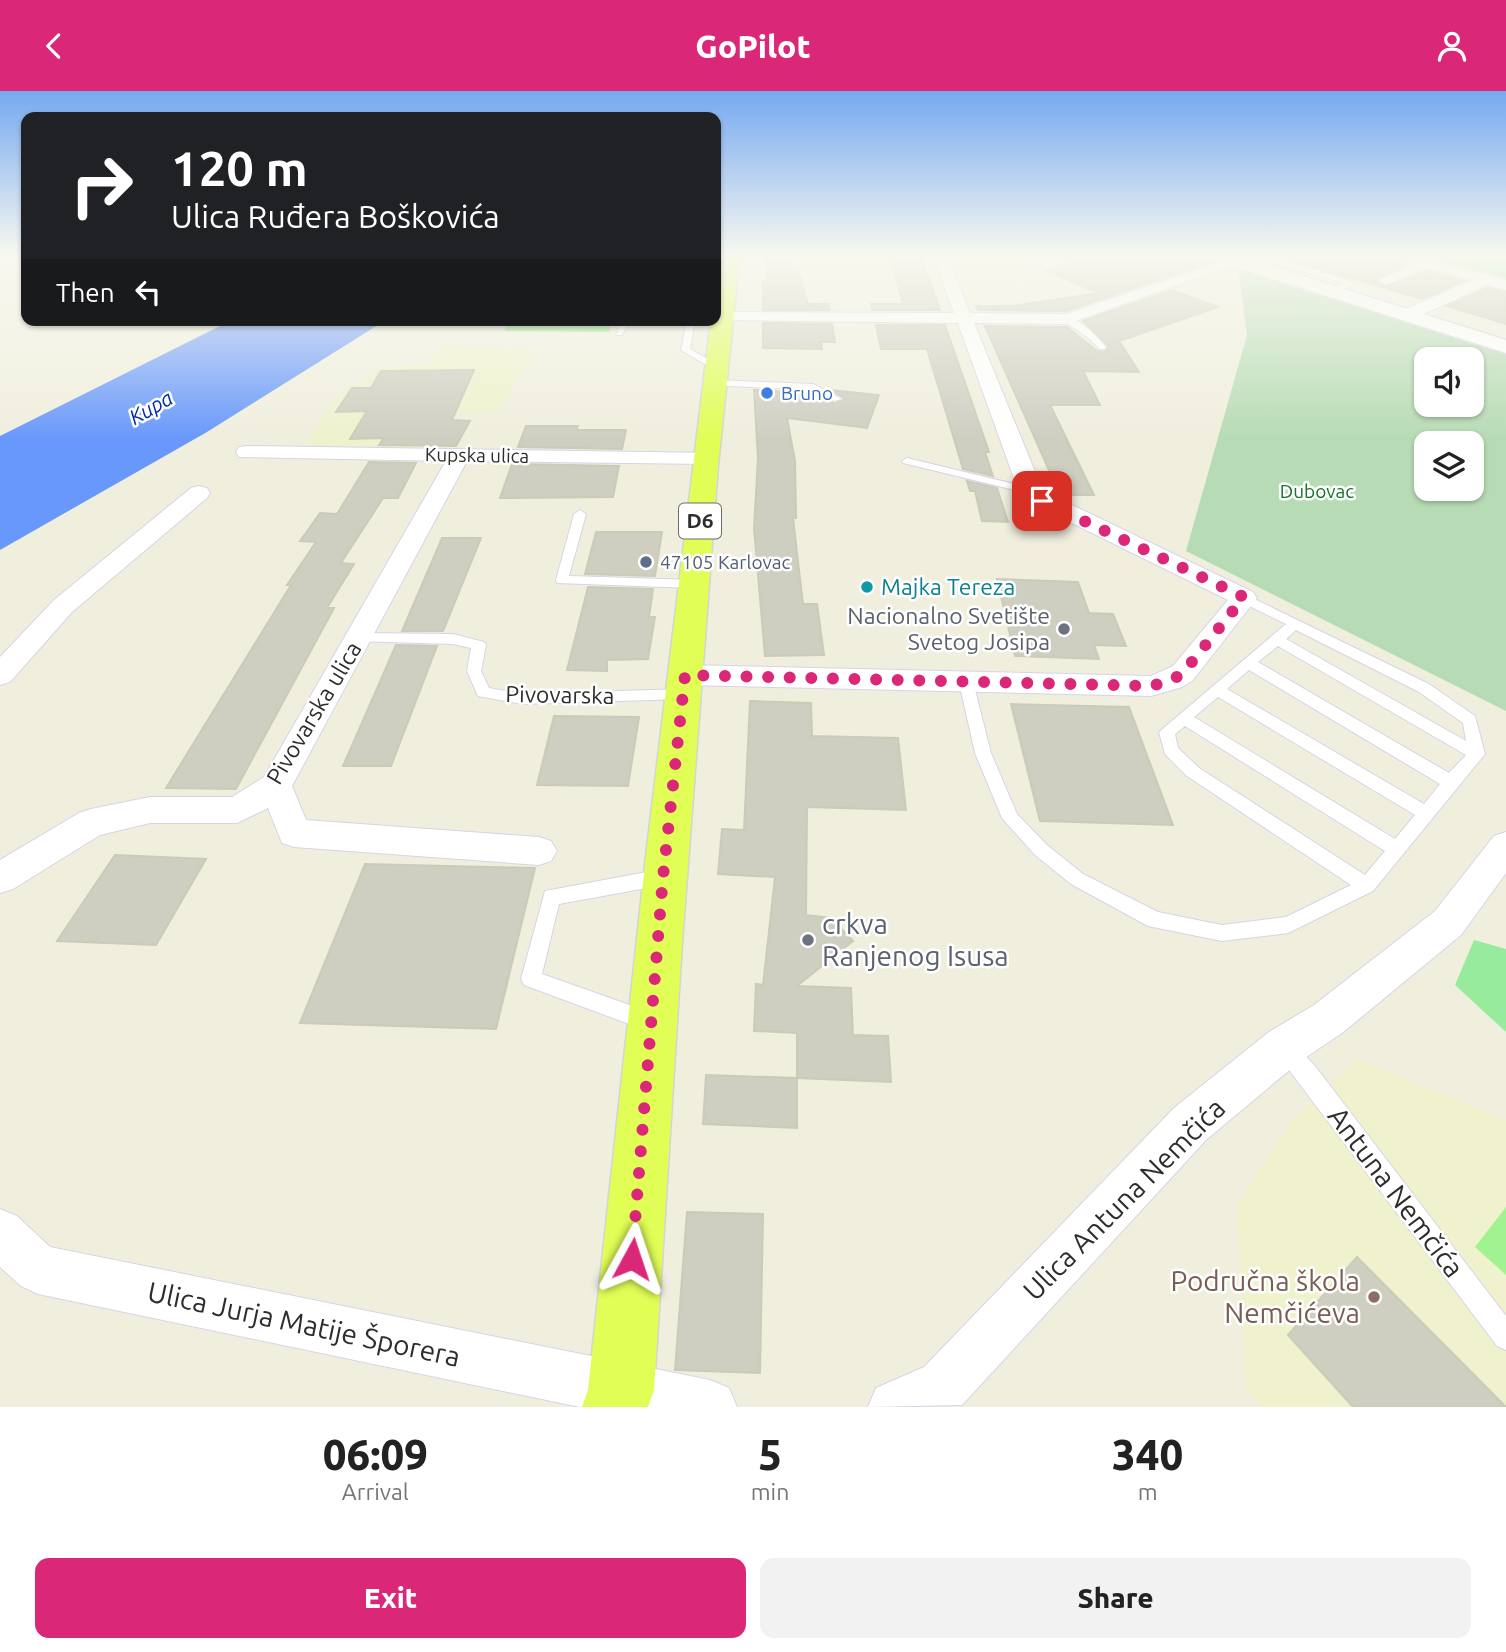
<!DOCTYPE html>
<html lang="en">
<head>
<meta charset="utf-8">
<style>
	:root { --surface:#fff; --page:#f2f2f2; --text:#222; --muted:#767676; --accent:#db2777 }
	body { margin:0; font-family:Ubuntu,sans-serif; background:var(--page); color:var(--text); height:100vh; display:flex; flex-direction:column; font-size:26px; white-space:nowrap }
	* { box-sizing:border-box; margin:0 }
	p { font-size:23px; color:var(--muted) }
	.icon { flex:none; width:38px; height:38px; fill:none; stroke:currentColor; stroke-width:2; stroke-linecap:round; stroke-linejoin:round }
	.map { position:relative; height:1316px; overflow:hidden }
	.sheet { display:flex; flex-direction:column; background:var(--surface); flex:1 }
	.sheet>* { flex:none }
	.top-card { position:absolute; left:21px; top:21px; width:700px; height:214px; border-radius:14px; box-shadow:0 2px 5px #0004; background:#202124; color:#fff; overflow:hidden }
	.buttons { position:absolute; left:1414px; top:256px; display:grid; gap:14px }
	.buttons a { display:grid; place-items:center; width:70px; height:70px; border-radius:14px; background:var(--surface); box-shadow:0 2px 5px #0004; font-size:35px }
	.pin { position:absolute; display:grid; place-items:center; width:60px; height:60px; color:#fff; margin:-30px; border-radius:14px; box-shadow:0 4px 10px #0006 }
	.me { position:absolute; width:77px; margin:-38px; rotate:5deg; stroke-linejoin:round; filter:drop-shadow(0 0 5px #0008) }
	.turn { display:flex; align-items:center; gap:24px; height:147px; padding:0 35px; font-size:32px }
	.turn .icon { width:91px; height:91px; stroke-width:2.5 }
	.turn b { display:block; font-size:49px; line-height:60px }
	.then { display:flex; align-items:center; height:66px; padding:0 35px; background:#0003; gap:14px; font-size:26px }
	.eta { display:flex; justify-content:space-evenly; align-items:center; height:119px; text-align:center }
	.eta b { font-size:42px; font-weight:800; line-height:49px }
	.action { display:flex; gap:14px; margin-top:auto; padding:14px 35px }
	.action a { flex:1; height:80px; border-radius:14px; background:var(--accent); color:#fff; font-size:28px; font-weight:800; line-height:80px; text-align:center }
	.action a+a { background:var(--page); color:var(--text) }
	header { display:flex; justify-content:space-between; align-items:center; height:91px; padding:0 35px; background:var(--accent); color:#fff; font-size:32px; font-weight:800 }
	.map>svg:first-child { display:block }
	.education { fill:#eff2cd }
	.green { fill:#96eb9c }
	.cemetery { fill:#b7dbb4; fill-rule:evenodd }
	.pitch { fill:#a1f391 }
	.water { fill:#6898fb }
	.building { fill:#cecec1; stroke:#caccb7; stroke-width:2 }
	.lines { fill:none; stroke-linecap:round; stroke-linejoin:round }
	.service-casing { stroke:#d8d3e7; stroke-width:2 }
	.minor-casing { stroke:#d8d3e7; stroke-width:2 }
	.secondary-casing { stroke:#d8d3e7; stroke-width:3 }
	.primary-casing { stroke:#d5d5d5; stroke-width:3 }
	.service { fill:#fff; fill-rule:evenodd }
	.minor { fill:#fff; fill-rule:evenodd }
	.secondary { fill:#fff; fill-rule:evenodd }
	.primary { fill:#e0fe55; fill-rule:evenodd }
	.route { stroke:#db2777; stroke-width:12; stroke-dasharray:0 21.6 }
	.shop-dot { fill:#3f7fe0; stroke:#fff; stroke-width:2.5 }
	.service-dot { fill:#5c6f8a; stroke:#fff; stroke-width:2.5 }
	.culture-dot { fill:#0f9aa8; stroke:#fff; stroke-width:2.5 }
	.worship-dot { fill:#6b7280; stroke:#fff; stroke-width:2.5 }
	.education-dot { fill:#8d6e63; stroke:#fff; stroke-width:2.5 }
	.labels { text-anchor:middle; stroke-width:5; stroke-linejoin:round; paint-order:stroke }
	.far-shop-label { font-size:19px; fill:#366cbe; stroke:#fff; text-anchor:start }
	.far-street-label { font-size:19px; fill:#2d2d2d; stroke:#fff }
	.far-park-label { font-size:19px; fill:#147327; stroke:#fff }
	.far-service-label { font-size:19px; fill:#4e5e75; stroke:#fff; text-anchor:start }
	.far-water-label { font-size:21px; font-style:italic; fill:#002bae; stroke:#fff }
	.shield { fill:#fff; stroke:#6c6c6c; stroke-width:2 }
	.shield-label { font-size:21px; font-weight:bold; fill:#2d2d2d }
	.culture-label { font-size:23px; fill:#0d838f; stroke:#fff; text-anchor:start }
	.worship-label { font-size:23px; fill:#5b616d; stroke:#fff; text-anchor:end }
	.street-label { font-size:23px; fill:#2d2d2d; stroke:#fff }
	.near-worship-label { font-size:28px; fill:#5b616d; stroke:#fff; text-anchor:start }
	.near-street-label { font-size:28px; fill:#2d2d2d; stroke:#fff }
	.near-education-label { font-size:28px; fill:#785e54; stroke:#fff; text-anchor:end }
</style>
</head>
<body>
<header><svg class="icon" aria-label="back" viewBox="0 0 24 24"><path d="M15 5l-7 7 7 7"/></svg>GoPilot<svg class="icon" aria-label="person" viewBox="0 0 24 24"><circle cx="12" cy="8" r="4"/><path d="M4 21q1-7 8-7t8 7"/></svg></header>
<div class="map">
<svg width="1506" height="1316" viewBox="0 0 1506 1316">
	<rect width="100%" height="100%" fill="#f0efde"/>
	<g class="education">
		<path d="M 444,255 L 536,257 L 500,321 L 440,322 L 415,359 L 304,357 L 333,311 L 382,277 L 426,273 Z"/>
		<path d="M 1359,968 L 1506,1030 L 1506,1316 L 1261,1316 L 1246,1297 L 1237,1115 L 1292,1029 Z"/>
	</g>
	<g class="green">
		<path d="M 1424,165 L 1506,165 L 1506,187 Z"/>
		<path d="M 1474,849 L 1506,858 L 1506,941 L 1455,894 Z"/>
	</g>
	<path class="cemetery" d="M 1238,176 L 1506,260 L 1506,620 L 1186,460 L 1247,244 ZM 1426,268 L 1472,268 L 1472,313 L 1426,313 ZM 1426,352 L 1472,352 L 1472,397 L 1426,397 Z"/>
	<g class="pitch">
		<path d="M 510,229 L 613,229 L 609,241 L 504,240 Z"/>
		<path d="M 1506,1116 L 1506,1184 L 1475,1156 Z"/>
	</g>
	<path class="water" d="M 232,229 L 386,229 L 207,341 L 0,459 L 0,345 Z"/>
	<g class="building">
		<path d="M 766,164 L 790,164 L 791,179 L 798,179 L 808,213 L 829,213 L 830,219 L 763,219 L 763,191 L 767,191 Z"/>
		<path d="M 1099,164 L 1205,164 L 1211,171 L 1066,220 L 978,219 L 976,215 L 1012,215 L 1099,202 L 1045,180 Z"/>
		<path d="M 1297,164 L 1374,164 L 1407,174 L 1376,188 L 1385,196 L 1427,180 L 1464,190 L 1422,208 L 1296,171 Z"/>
		<path d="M 890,166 L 921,166 L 940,219 L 873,219 L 871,213 L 903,213 Z"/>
		<path d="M 1487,197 L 1506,201 L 1506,233 L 1447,215 Z"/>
		<path d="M 1172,199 L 1218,216 L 1119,250 L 1139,281 L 1083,280 L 1100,314 L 1050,314 L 1094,404 L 1060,404 L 985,235 L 1067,236 L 1097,260 L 1105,261 L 1108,254 L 1083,230 Z"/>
		<path d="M 763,232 L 832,233 L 835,251 L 821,251 L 822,258 L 763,257 Z"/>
		<path d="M 876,234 L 945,234 L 989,361 L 985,361 L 993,385 L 963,378 L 927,258 L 881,258 Z"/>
		<path d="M 474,279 L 452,329 L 470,330 L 456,355 L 379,354 L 384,347 L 350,348 L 367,320 L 336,321 L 352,297 L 371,297 L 381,280 Z"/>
		<path d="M 754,299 L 810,302 L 835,313 L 845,307 L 830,299 L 879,304 L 867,337 L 787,327 L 795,370 L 796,427 L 793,427 L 803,513 L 817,513 L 824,564 L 765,565 L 754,437 L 758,367 Z"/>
		<path d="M 526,335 L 578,335 L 576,339 L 626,339 L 622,358 L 518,356 Z"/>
		<path d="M 369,371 L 416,372 L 398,407 L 383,407 L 341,472 L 354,473 L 327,517 L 334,517 L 236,698 L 166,697 L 291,494 L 287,494 L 316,451 L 300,450 L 320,422 L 337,423 Z"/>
		<path d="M 512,373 L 619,375 L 613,406 L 500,407 Z"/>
		<path d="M 967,390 L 997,397 L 1008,431 L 982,430 L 975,400 L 970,400 Z"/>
		<path d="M 596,441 L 662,441 L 655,485 L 585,483 Z"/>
		<path d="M 442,447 L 481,447 L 443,540 L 402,540 Z"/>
		<path d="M 997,488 L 1078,491 L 1089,522 L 1113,523 L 1126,555 L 1094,554 L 1099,568 L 1015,565 Z"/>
		<path d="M 588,496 L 653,498 L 649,526 L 655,526 L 648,568 L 607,569 L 607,580 L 567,579 Z"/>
		<path d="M 396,554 L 437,555 L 391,675 L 343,675 Z"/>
		<path d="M 750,610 L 811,612 L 812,645 L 898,647 L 906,719 L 807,716 L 806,824 L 831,827 L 853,850 L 797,895 L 851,897 L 853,944 L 888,945 L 891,991 L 797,987 L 797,942 L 754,940 L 756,893 L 763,894 L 775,786 L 718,783 L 722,738 L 744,739 Z"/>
		<path d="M 1011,613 L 1129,616 L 1173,734 L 1040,730 Z"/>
		<path d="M 554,625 L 639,626 L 628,695 L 537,694 Z"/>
		<path d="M 115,764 L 206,768 L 156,854 L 57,850 Z"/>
		<path d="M 365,773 L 535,777 L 496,938 L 300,932 Z"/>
		<path d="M 706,984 L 797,987 L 797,1037 L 703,1033 Z"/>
		<path d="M 687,1121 L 763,1123 L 760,1282 L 675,1279 Z"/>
		<path d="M 1357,1166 L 1506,1316 L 1353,1316 L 1288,1244 Z"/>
	</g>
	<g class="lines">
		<g class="service-casing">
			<g id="service">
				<path d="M 1272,164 L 1283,164 L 1277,168 L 1355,192 L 1336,202 L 1330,202 L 1330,198 L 1344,192 L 1267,170 L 1267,166 Z"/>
				<path d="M 1064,226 C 1079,226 1097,245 1106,256 L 1105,258 L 1099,258 L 1091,249 L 1064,230 Z"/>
				<path d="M 622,229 L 630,229 L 622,244 L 616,244 Z"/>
				<path d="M 687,229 L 695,229 L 690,258 L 719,274 L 719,278 L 713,278 L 681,259 Z"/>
				<path d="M 715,289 L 813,293 L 842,308 L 834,310 L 811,299 L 712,294 L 712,290 Z"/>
				<path d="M 907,367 L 1035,398 L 1037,400 L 1031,403 L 903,372 L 902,370 Z"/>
				<path d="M 580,419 L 586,423 L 569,485 L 693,489 L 699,493 L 693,497 L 557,492 L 556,489 L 574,423 Z"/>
				<path d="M 1244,503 L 1429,593 L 1475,625 L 1485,663 L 1373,800 L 1288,842 L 1222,850 L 1148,835 L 1071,793 L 1035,764 L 1002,727 L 975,662 L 959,591 L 966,586 L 973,591 L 991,662 L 1017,723 L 1047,754 L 1083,783 L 1158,821 L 1222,834 L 1286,826 L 1351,794 L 1187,685 L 1165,663 L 1159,641 L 1286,533 L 1239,510 L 1239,504 ZM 1296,539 L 1419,601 L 1463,632 L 1466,650 L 1286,548 ZM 1278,555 L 1466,664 L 1449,682 L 1258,571 ZM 1249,579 L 1440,693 L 1424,713 L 1227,598 ZM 1218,606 L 1415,724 L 1395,748 L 1194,626 ZM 1185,635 L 1385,760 L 1365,784 L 1199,677 L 1178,657 L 1175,643 Z"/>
				<path d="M 358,542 L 453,543 L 484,551 L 486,554 L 481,580 L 489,597 L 523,603 L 683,598 L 690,603 L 683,608 L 523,613 L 483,606 L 478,605 L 467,580 L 471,557 L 453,553 L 353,550 L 351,547 Z"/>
				<path d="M 663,778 L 669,781 L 672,786 L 669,791 L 663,794 L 559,813 L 542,883 L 655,923 L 658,930 L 655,937 L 648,940 L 524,894 L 521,888 L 545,800 Z"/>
				<path d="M 1284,946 L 1291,949 L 1315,975 L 1506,1225 L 1506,1259 L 1497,1255 L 1277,963 L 1274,956 L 1277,949 Z"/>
			</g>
		</g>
		<g class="minor-casing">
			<g id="minor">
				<path d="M 3,164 L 22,164 L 0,176 L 0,166 Z"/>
				<path d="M 933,164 L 947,164 L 970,222 L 1066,223 L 1240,164 L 1263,164 L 1067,233 L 974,232 L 1043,400 L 1253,501 L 1257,507 L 1193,589 L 1182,596 L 1151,605 L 685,594 L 675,591 L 671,584 L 675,577 L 685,574 L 1151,585 L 1173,575 L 1228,509 L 1027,410 L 1017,396 L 958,232 L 716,229 L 716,222 L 722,221 L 954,222 Z"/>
				<path d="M 1426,168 L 1506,189 L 1506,199 L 1487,194 L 1415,227 L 1403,227 L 1401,223 L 1403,219 L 1472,189 L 1427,177 L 1386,194 L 1378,189 Z"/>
				<path d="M 247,355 L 715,362 L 718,367 L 715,372 L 707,373 L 467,370 L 292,695 L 306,729 L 539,746 L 551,750 L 557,760 L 551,770 L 539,774 L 294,756 L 282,752 L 268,717 L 237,732 L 150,732 L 100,744 L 13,798 L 0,802 L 0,769 L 79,722 L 91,718 L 150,706 L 232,706 L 264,686 L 446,370 L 239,366 L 236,361 L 239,356 Z"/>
				<path d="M 199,395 L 207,397 L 210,402 L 207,407 L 72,521 L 10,591 L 0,594 L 0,566 L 54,509 L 191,397 Z"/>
				<path d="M 1506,741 L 1506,782 L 1461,844 L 1342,942 L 1299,971 L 1206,1049 L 962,1314 L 868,1316 L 876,1297 L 924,1276 L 1174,1017 L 1269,941 L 1314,914 L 1435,820 L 1494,745 Z"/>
				<path d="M 0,1118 L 17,1125 L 50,1156 L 710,1289 L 729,1297 L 737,1316 L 580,1316 L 38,1203 L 21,1195 L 0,1176 Z"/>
			</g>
		</g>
		<g class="secondary-casing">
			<path id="secondary" d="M 1207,164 L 1236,164 L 1506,249 L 1506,262 L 1210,168 Z"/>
		</g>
		<g class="primary-casing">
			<path id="primary" d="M 722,164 L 740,164 L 718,375 L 682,853 L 654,1299 L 648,1316 L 582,1316 L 588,1299 L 646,764 L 711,229 L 716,229 L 716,201 Z"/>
		</g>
		<use href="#service" class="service"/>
		<use href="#minor" class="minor"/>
		<use href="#secondary" class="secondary"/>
		<use href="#primary" class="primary"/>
	</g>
	<linearGradient id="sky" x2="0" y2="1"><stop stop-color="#75a9f0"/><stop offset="0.47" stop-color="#f8f8f0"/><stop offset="1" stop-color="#f8f8f0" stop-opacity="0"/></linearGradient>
	<rect width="1506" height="349" fill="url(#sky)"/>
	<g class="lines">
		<path class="route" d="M 632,1168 L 663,786 L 685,584 L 1151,595 L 1172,589 L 1183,582 L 1244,506 L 1042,410"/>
	</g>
	<circle class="shop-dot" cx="767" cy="302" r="7"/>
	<circle class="service-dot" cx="646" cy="471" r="7"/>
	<circle class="culture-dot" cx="867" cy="496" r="7"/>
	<g class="worship-dot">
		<circle cx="1064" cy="538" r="7"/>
		<circle cx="808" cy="849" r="7"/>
	</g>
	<circle class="education-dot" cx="1374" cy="1206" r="7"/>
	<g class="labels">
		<g class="far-shop-label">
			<text x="781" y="309">Bruno</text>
		</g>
		<g class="far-street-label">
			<text transform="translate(477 364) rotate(1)" y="7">Kupska ulica</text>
		</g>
		<g class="far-park-label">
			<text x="1317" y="407">Dubovac</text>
		</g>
		<g class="far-service-label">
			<text x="660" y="478">47105 Karlovac</text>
		</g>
		<g class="far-water-label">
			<text transform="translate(151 317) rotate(-30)" y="7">Kupa</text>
		</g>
		<rect class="shield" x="679" y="412.5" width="42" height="35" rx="5"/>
		<g class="shield-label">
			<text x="700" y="437">D6</text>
		</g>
		<g class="culture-label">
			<text x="881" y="504">Majka Tereza</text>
		</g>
		<g class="worship-label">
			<text x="1050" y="533">Nacionalno Svetište<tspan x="1050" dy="26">Svetog Josipa</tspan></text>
		</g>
		<g class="street-label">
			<text transform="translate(560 604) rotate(1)" y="8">Pivovarska</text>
			<text transform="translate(314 622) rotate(-59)" y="8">Pivovarska ulica</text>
		</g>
		<g class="near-worship-label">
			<text x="822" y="843">crkva<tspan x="822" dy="32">Ranjenog Isusa</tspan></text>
		</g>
		<g class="near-street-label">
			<text transform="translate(1396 1101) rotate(53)" y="10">Antuna Nemčića</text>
			<text transform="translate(1124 1108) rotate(-45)" y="10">Ulica Antuna Nemčića</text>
			<text transform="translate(304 1233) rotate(12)" y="10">Ulica Jurja Matije Šporera</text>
		</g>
		<g class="near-education-label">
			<text x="1360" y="1200">Područna škola<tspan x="1360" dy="32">Nemčićeva</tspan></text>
		</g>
	</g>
</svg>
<div class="buttons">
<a><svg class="icon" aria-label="sound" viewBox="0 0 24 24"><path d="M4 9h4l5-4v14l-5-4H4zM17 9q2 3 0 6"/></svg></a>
<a><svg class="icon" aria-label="layers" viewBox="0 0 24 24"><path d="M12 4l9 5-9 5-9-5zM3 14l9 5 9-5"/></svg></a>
</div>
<div class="pin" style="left:1042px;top:410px;background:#d93025"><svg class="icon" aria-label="arrive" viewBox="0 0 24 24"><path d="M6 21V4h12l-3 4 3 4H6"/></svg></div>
<svg class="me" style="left:632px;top:1168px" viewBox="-20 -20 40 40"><path d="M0-17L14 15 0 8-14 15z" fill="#db2777" stroke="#fff" stroke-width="4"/></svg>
<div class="top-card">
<div class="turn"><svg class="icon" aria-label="right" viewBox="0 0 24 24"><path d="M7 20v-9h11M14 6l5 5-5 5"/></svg><div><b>120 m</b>Ulica Ruđera Boškovića</div></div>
<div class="then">Then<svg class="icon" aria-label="left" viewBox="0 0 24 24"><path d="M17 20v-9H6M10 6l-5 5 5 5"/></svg></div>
</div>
</div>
<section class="sheet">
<div class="eta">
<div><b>06:09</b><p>Arrival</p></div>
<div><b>5</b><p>min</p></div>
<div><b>340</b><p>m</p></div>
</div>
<div class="action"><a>Exit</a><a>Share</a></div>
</section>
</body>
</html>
